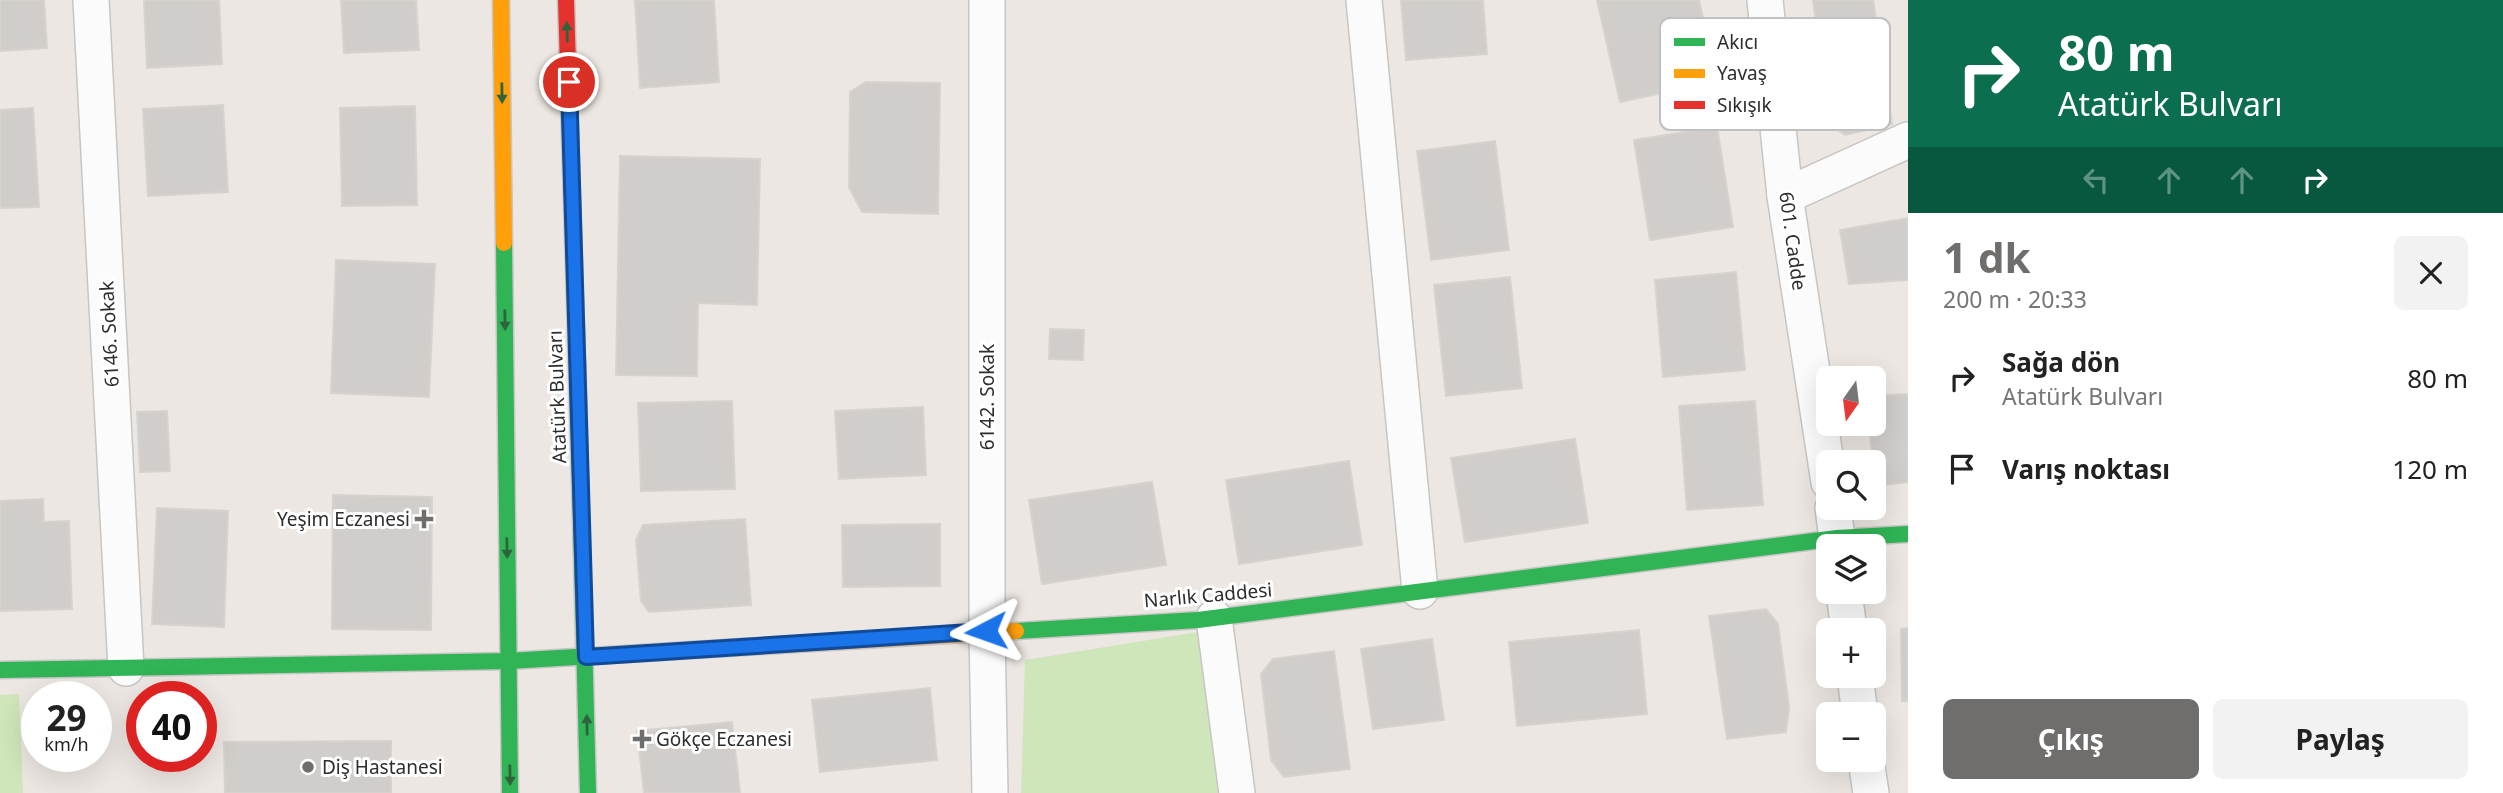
<!DOCTYPE html>
<html lang="tr">
<head>
<meta charset="utf-8">
<style>
	:root { --surface:#fff; --page:#f2f2f2; --text:#222; --muted:#767676; --accent:#706e6c }
	body { margin:0; font-family:"Noto Sans",sans-serif; background:var(--page); color:var(--text); height:100vh; display:flex; flex-direction:column; font-size:26px; white-space:nowrap }
	* { box-sizing:border-box; margin:0 }
	p { font-size:23px; color:var(--muted) }
	.icon { flex:none; width:38px; height:38px; fill:none; stroke:currentColor; stroke-width:2; stroke-linecap:round; stroke-linejoin:round }
	.map { position:relative; flex:1; overflow:hidden }
	.side { display:flex; flex-direction:column; background:var(--surface); width:595px }
	.side>* { flex:none }
	.hud { background:#0b6e4f; color:#fff; overflow:hidden }
	.needle { width:46px; rotate:194deg }
	.fabs { position:absolute; left:1816px; top:366px; display:grid; gap:14px }
	.fabs a { display:grid; place-items:center; width:70px; height:70px; border-radius:10px; background:var(--surface); box-shadow:0 7px 28px #0002; font-size:35px }
	.speed { position:absolute; left:21px; top:681px; display:flex; gap:14px; font-size:35px; font-weight:700; text-align:center }
	.speed>* { display:grid; place-content:center; width:91px; height:91px; border-radius:50%; background:var(--surface); box-shadow:0 7px 28px #0002; line-height:1 }
	.speed small { font-size:18px; font-weight:400 }
	.speed .limit { border:10px solid #d22; background:#fff; color:#111 }
	.pin { position:absolute; display:grid; place-items:center; width:60px; height:60px; color:#fff; margin:-30px; border:4px solid #fff; border-radius:50%; box-shadow:0 2px 7px #0007 }
	.me { position:absolute; width:77px; margin:-38px; rotate:266deg; stroke-linejoin:round; filter:drop-shadow(0 0 5px #0008) }
	.turn { display:flex; align-items:center; gap:24px; height:147px; padding:0 35px; font-size:32px }
	.turn .icon { width:91px; height:91px; stroke-width:2.5 }
	.turn b { display:block; font-size:49px; line-height:60px }
	.lanes { display:flex; align-items:center; height:66px; padding:0 35px; background:#0003; justify-content:center; gap:35px; direction:ltr }
	.lanes .off { opacity:.35 }
	.round { display:grid; place-items:center; flex:none; width:74px; height:74px; border-radius:10px; background:var(--page) }
	.summary { display:flex; align-items:center; justify-content:space-between; height:119px; padding:0 35px }
	h1 { font-size:42px; font-weight:700; line-height:52px; color:var(--accent) }
	.cta { display:flex; gap:14px; margin-top:auto; padding:14px 35px }
	.cta a { flex:1; height:80px; border-radius:10px; background:var(--accent); color:#fff; font-size:28px; font-weight:700; line-height:80px; text-align:center }
	.cta a+a { background:var(--page); color:var(--text) }
	ul { padding:0; list-style:none }
	li { display:flex; align-items:center; gap:21px; height:91px; padding:0 35px }
	li div { flex:1 }
	li b { display:block; font-size:26px }
	li em { font-style:normal }
	main { display:flex; flex:1; min-height:0 }
	.map>svg:first-child { display:block }
	.green { fill:#cfe6bb }
	.building { fill:#d0cdca; stroke:#d6d3cf; stroke-width:2 }
	.lines { fill:none; stroke-linecap:round; stroke-linejoin:round }
	.street-casing { stroke:#c7c6c5; stroke-width:38 }
	.fast-casing { stroke:#c7c6c5; stroke-width:19 }
	.slow-casing { stroke:#c7c6c5; stroke-width:19 }
	.jam-casing { stroke:#c7c6c5; stroke-width:19 }
	.street { stroke:#fcfbfb; stroke-width:35 }
	.fast { stroke:#30b455; stroke-width:16 }
	.slow { stroke:#ff9f0a; stroke-width:16 }
	.jam { stroke:#e5322d; stroke-width:16 }
	.oneway { fill:#2e633d }
	.route-casing { stroke:#114b97; stroke-width:18 }
	.route { stroke:#1a73e8; stroke-width:12 }
	.poi-dot { fill:#706e6c; stroke:#fff; stroke-width:2.5 }
	.labels { text-anchor:middle; stroke-width:6; stroke-linejoin:round; paint-order:stroke }
	.street-label { font-size:19px; fill:#2d2d2d; stroke:#fff }
	.poi-label { font-size:19px; fill:#2d2d2d; stroke:#fff; text-anchor:start }
	.key { fill:#fff; stroke:#c0c0c0; stroke-width:2 }
	.key-label { font-size:19px; fill:#2d2d2d }
</style>
</head>
<body>
<main>
<div class="map">
<svg width="1908" height="793" viewBox="0 0 1908 793">
	<rect width="100%" height="100%" fill="#ece7e2"/>
	<g class="green">
		<path d="M 1204,631 L 1227,793 L 1021,793 L 1025,660 Z"/>
		<path d="M 19,694 L 23,793 L 0,793 L 0,695 Z"/>
	</g>
	<g class="building">
		<path d="M 0,0 L 44,0 L 47,48 L 0,51 Z"/>
		<path d="M 144,0 L 219,0 L 222,64 L 147,68 Z"/>
		<path d="M 341,0 L 416,0 L 419,50 L 344,53 Z"/>
		<path d="M 635,0 L 714,0 L 719,82 L 640,88 Z"/>
		<path d="M 1401,0 L 1483,0 L 1487,54 L 1406,60 Z"/>
		<path d="M 1597,0 L 1699,0 L 1717,81 L 1620,102 Z"/>
		<path d="M 1813,0 L 1873,0 L 1892,124 L 1845,135 L 1829,124 Z"/>
		<path d="M 866,82 L 940,83 L 938,214 L 862,212 L 849,187 L 850,92 Z"/>
		<path d="M 223,105 L 228,192 L 148,196 L 143,109 Z"/>
		<path d="M 415,106 L 417,205 L 342,206 L 340,108 Z"/>
		<path d="M 33,108 L 39,207 L 0,208 L 0,110 Z"/>
		<path d="M 1717,127 L 1733,227 L 1650,240 L 1634,140 Z"/>
		<path d="M 1495,141 L 1509,250 L 1431,260 L 1417,151 Z"/>
		<path d="M 620,156 L 760,159 L 757,305 L 698,303 L 697,376 L 616,375 Z"/>
		<path d="M 1908,218 L 1908,280 L 1849,284 L 1840,230 Z"/>
		<path d="M 336,260 L 435,264 L 429,397 L 331,393 Z"/>
		<path d="M 1736,272 L 1745,370 L 1663,377 L 1655,280 Z"/>
		<path d="M 1510,277 L 1522,388 L 1446,396 L 1434,285 Z"/>
		<path d="M 1050,329 L 1084,330 L 1083,360 L 1049,359 Z"/>
		<path d="M 1908,394 L 1908,482 L 1875,486 L 1869,424 L 1874,424 L 1874,396 Z"/>
		<path d="M 732,401 L 735,489 L 641,491 L 638,403 Z"/>
		<path d="M 1755,401 L 1763,505 L 1687,510 L 1679,406 Z"/>
		<path d="M 923,407 L 926,475 L 839,479 L 835,411 Z"/>
		<path d="M 167,411 L 170,471 L 140,472 L 137,412 Z"/>
		<path d="M 1575,439 L 1588,523 L 1465,542 L 1451,458 Z"/>
		<path d="M 1349,461 L 1362,545 L 1239,564 L 1226,480 Z"/>
		<path d="M 1152,482 L 1166,565 L 1042,584 L 1029,500 Z"/>
		<path d="M 333,495 L 432,497 L 431,630 L 332,629 Z"/>
		<path d="M 43,499 L 44,522 L 69,521 L 72,609 L 0,611 L 0,501 Z"/>
		<path d="M 157,508 L 228,511 L 224,627 L 152,624 Z"/>
		<path d="M 745,519 L 751,605 L 649,612 L 641,601 L 636,540 L 643,525 Z"/>
		<path d="M 940,524 L 940,586 L 843,587 L 842,525 Z"/>
		<path d="M 1766,609 L 1778,624 L 1789,707 L 1786,732 L 1727,739 L 1709,616 Z"/>
		<path d="M 1908,628 L 1908,701 L 1902,701 L 1901,629 Z"/>
		<path d="M 1639,630 L 1647,714 L 1517,726 L 1509,642 Z"/>
		<path d="M 1432,639 L 1444,720 L 1373,729 L 1361,649 Z"/>
		<path d="M 1334,651 L 1350,769 L 1284,777 L 1271,760 L 1261,674 L 1273,659 Z"/>
		<path d="M 930,688 L 937,760 L 820,772 L 812,700 Z"/>
		<path d="M 732,722 L 740,793 L 644,793 L 637,731 Z"/>
		<path d="M 391,741 L 391,793 L 225,793 L 224,742 Z"/>
	</g>
	<g class="lines">
		<g class="street-casing">
			<g id="street">
				<path d="M 91,0 L 126,668"/>
				<path d="M 987,0 L 987,631 L 990,793"/>
				<path d="M 1364,0 L 1420,591"/>
				<path d="M 1765,0 L 1785,196 L 1829,482"/>
				<path d="M 1785,196 L 1908,140"/>
				<path d="M 1833,508 L 1838,546"/>
				<path d="M 1844,592 L 1849,630"/>
				<path d="M 1214,618 L 1237,793"/>
				<path d="M 1855,676 L 1860,714"/>
				<path d="M 1866,760 L 1871,793"/>
			</g>
		</g>
		<g class="fast-casing">
			<g id="fast">
				<path d="M 504,243 L 510,793"/>
				<path d="M 577,365 L 588,793"/>
				<path d="M 1016,631 L 1198,620 L 1837,538 L 1908,534"/>
				<path d="M 0,670 L 509,661 L 592,656"/>
			</g>
		</g>
		<g class="slow-casing">
			<g id="slow">
				<path d="M 501,0 L 504,243"/>
				<path d="M 592,656 L 1016,631"/>
			</g>
		</g>
		<g class="jam-casing">
			<path id="jam" d="M 566,0 L 577,365"/>
		</g>
		<use href="#street" class="street"/>
		<use href="#fast" class="fast"/>
		<use href="#slow" class="slow"/>
		<use href="#jam" class="jam"/>
	</g>
	<defs><path id="oneway-solid" d="M-6-.8H1V-3.2L6.5 0L1 3.2V.8H-6Z" transform="scale(1.75)"/></defs>
	<g class="oneway">
		<use href="#oneway-solid" transform="translate(567 32) rotate(-92)"/>
		<use href="#oneway-solid" transform="translate(502 93) rotate(89)"/>
		<use href="#oneway-solid" transform="translate(505 320) rotate(89)"/>
		<use href="#oneway-solid" transform="translate(507 548) rotate(89)"/>
		<use href="#oneway-solid" transform="translate(587 725) rotate(-91)"/>
		<use href="#oneway-solid" transform="translate(510 775) rotate(89)"/>
	</g>
	<g class="lines">
		<g class="route-casing">
			<path id="route" d="M 569,82 L 586,657 L 986,631"/>
		</g>
		<use href="#route" class="route"/>
	</g>
	<g class="poi-dot">
		<path d="M420.5 508.5h7v7h7v7h-7v7h-7v-7h-7v-7h7z"/>
		<path d="M638.5 728.5h7v7h7v7h-7v7h-7v-7h-7v-7h7z"/>
		<circle cx="308" cy="767" r="7"/>
	</g>
	<g class="labels">
		<g class="street-label">
			<text transform="translate(1793 241) rotate(82)" y="7">601. Cadde</text>
			<text transform="translate(109 334) rotate(-93)" y="7">6146. Sokak</text>
			<text transform="translate(557 397) rotate(-92)" y="7">Atatürk Bulvarı</text>
			<text transform="translate(987 397) rotate(-90)" y="7">6142. Sokak</text>
			<text transform="translate(1208 595) rotate(-5)" y="7">Narlık Caddesi</text>
		</g>
		<g class="poi-label">
			<text x="410" y="526" text-anchor="end">Yeşim Eczanesi</text>
			<text x="656" y="746">Gökçe Eczanesi</text>
			<text x="322" y="774">Diş Hastanesi</text>
		</g>
	</g>
	<rect x="1660" y="18" width="230" height="112" rx="10" class="key"/>
	<rect x="1674" y="38" width="31" height="8" fill="#30b455"/>
	<rect x="1674" y="69" width="31" height="9" fill="#ff9f0a"/>
	<rect x="1674" y="101" width="31" height="8" fill="#e5322d"/>
	<g class="key-label">
		<text x="1717" y="49">Akıcı</text>
		<text x="1717" y="80">Yavaş</text>
		<text x="1717" y="112">Sıkışık</text>
	</g>
</svg>
<div class="fabs">
<a><svg class="needle" viewBox="-14 -14 28 28"><path d="M0-13l5 13h-10z" fill="#e53935"/><path d="M0 13l5-13h-10z" fill="#767676"/></svg></a>
<a><svg class="icon" aria-label="search" viewBox="0 0 24 24"><circle cx="10" cy="10" r="6"/><path d="M15 15l6 6"/></svg></a>
<a><svg class="icon" aria-label="layers" viewBox="0 0 24 24"><path d="M12 4l9 5-9 5-9-5zM3 14l9 5 9-5"/></svg></a>
<a>+</a>
<a>−</a>
</div>
<div class="speed"><div>29<small>km/h</small></div><div class="limit">40</div></div>
<div class="pin" style="left:569px;top:82px;background:#d93025"><svg class="icon" aria-label="arrive" viewBox="0 0 24 24"><path d="M6 21V4h12l-3 4 3 4H6"/></svg></div>
<svg class="me" style="left:986px;top:631px" viewBox="-20 -20 40 40"><path d="M0-17L14 15 0 8-14 15z" fill="#1a73e8" stroke="#fff" stroke-width="4"/></svg>
</div>
<section class="side">
<div class="hud">
<div class="turn"><svg class="icon" aria-label="right" viewBox="0 0 24 24"><path d="M7 20v-9h11M14 6l5 5-5 5"/></svg><div><b>80 m</b>Atatürk Bulvarı</div></div>
<div class="lanes"><svg class="icon off" aria-label="left" viewBox="0 0 24 24"><path d="M17 20v-9H6M10 6l-5 5 5 5"/></svg><svg class="icon off" aria-label="ahead" viewBox="0 0 24 24"><path d="M12 20V5M6 11l6-6 6 6"/></svg><svg class="icon off" aria-label="ahead" viewBox="0 0 24 24"><path d="M12 20V5M6 11l6-6 6 6"/></svg><svg class="icon" aria-label="right" viewBox="0 0 24 24"><path d="M7 20v-9h11M14 6l5 5-5 5"/></svg></div>
</div>
<div class="summary"><div><h1>1 dk</h1><p>200 m · 20:33</p></div><a class="round"><svg class="icon" aria-label="close" viewBox="0 0 24 24"><path d="M6 6l12 12M18 6L6 18"/></svg></a></div>
<ul>
<li><svg class="icon" aria-label="right" viewBox="0 0 24 24"><path d="M7 20v-9h11M14 6l5 5-5 5"/></svg><div><b>Sağa dön</b><p>Atatürk Bulvarı</p></div><em>80 m</em></li>
<li><svg class="icon" aria-label="arrive" viewBox="0 0 24 24"><path d="M6 21V4h12l-3 4 3 4H6"/></svg><div><b>Varış noktası</b></div><em>120 m</em></li>
</ul>
<div class="cta"><a>Çıkış</a><a>Paylaş</a></div>
</section>
</main>
</body>
</html>
